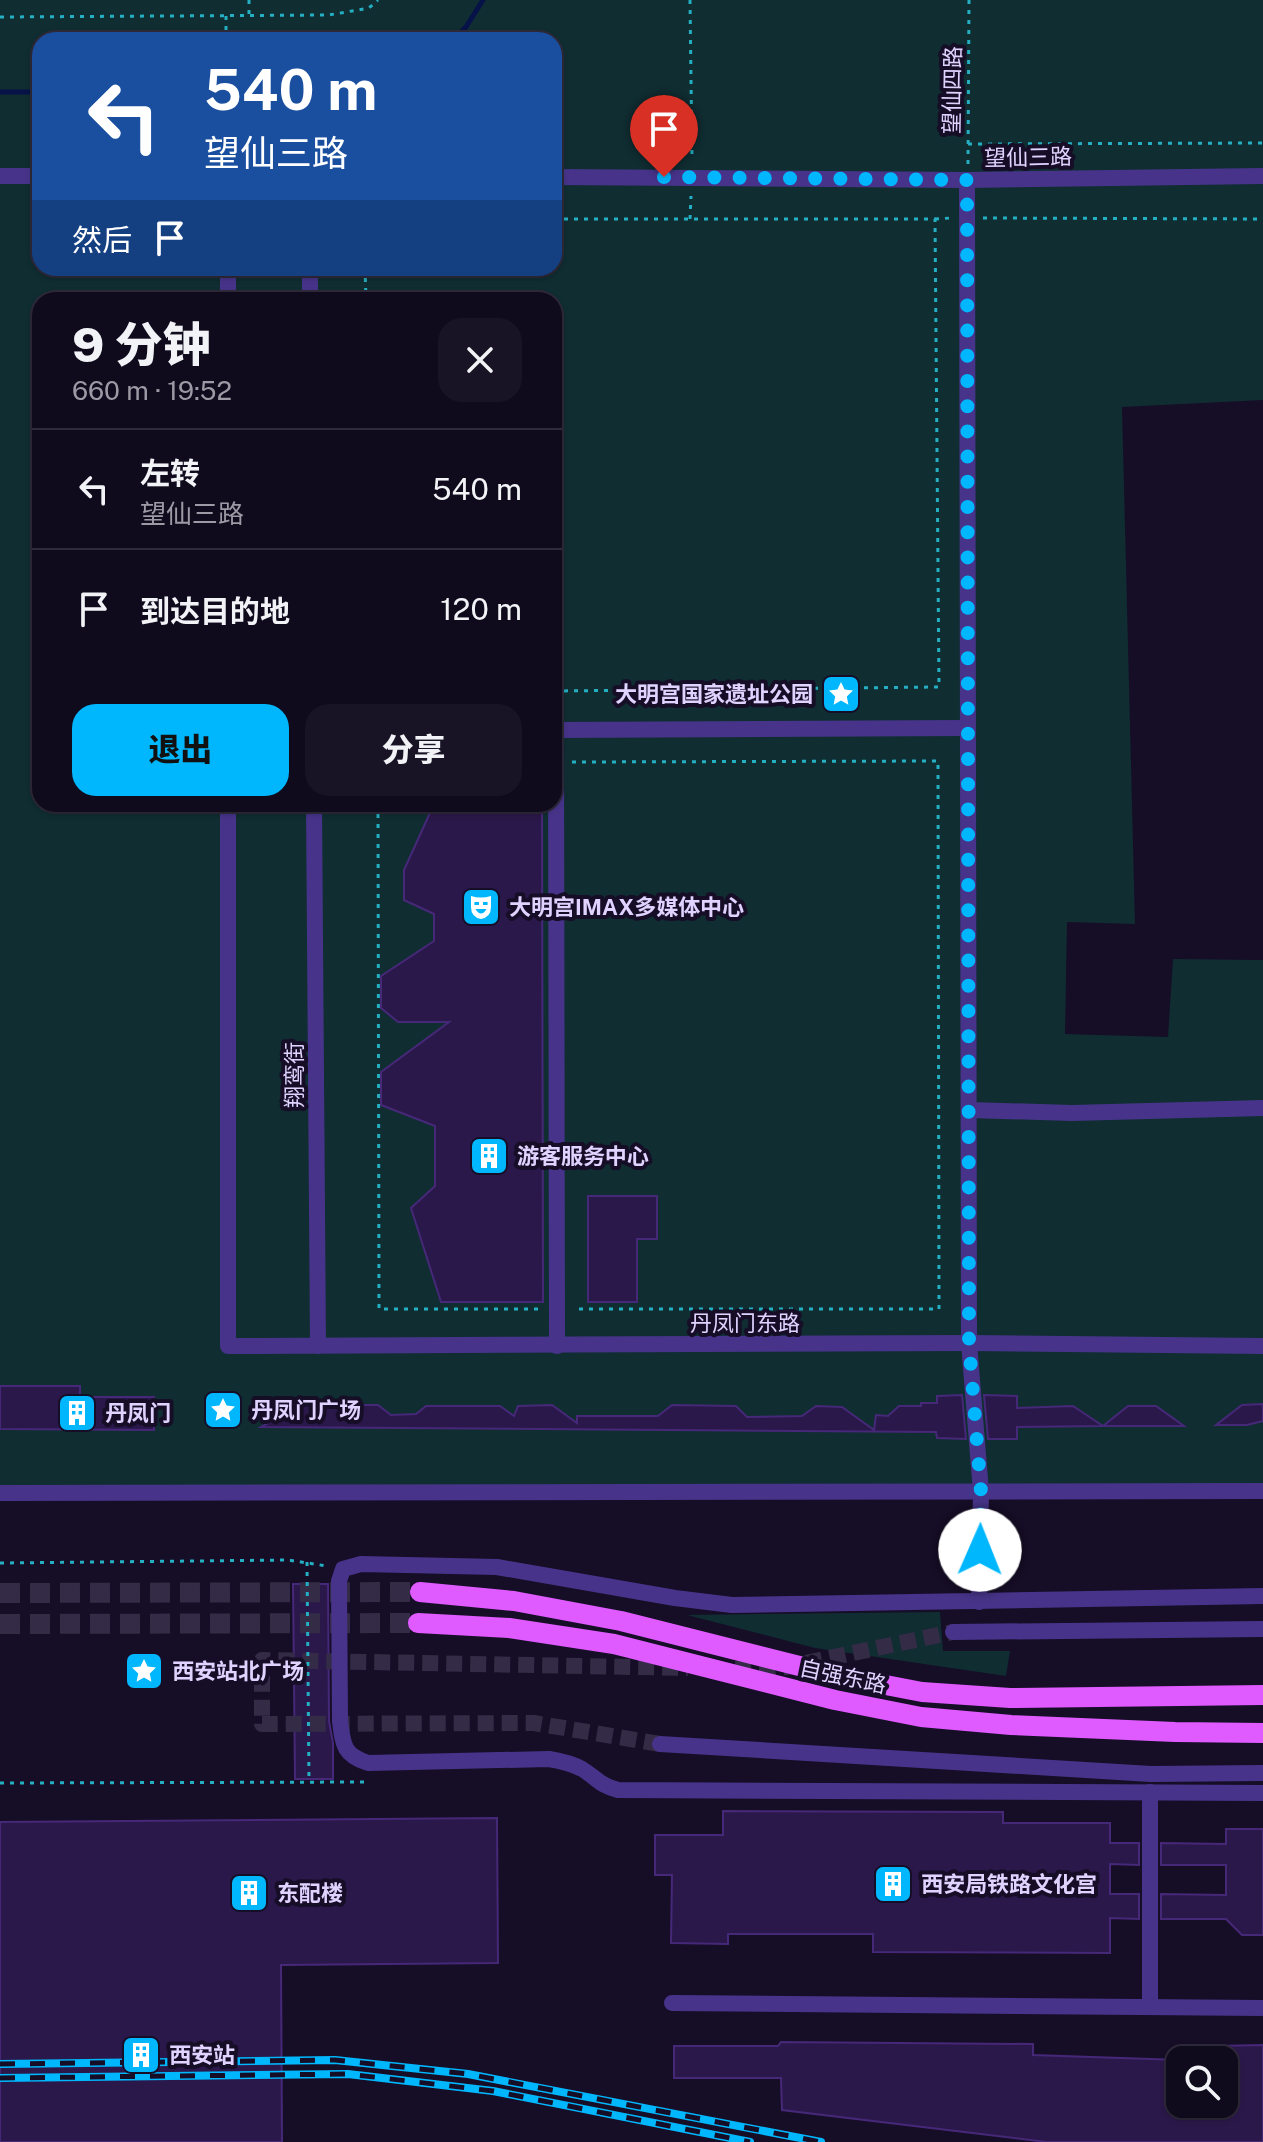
<!DOCTYPE html>
<html lang="zh">
<head>
<meta charset="utf-8">
<style>
	:root { --surface:#100a1d; --page:#191326; --text:#f1f3f6; --muted:#9c9aa4; --line:#302b3b; --accent:#00b7fe }
	body { margin:0; font-family:"Public Sans","Noto Sans SC",sans-serif; background:var(--page); color:var(--text); height:100vh; display:flex; flex-direction:column; font-size:30px; white-space:nowrap }
	* { box-sizing:border-box; margin:0 }
	p { font-size:26px; color:var(--muted) }
	.icon { flex:none; width:44px; height:44px; fill:none; stroke:currentColor; stroke-width:2; stroke-linecap:round; stroke-linejoin:round }
	.map { position:relative; flex:1; overflow:hidden }
	.sheet { position:absolute; left:32px; top:292px; width:530px; height:520px; display:flex; flex-direction:column; background:var(--surface); border-radius:24px; box-shadow:0 2px 6px #0004,0 0 0 2px var(--line) }
	.sheet>* { flex:none }
	.top-card { position:absolute; left:32px; top:32px; width:530px; height:244px; border-radius:24px; box-shadow:0 2px 6px #0004,0 0 0 2px var(--line); background:#1a4fa0; color:#fff; overflow:hidden }
	.fabs { position:absolute; left:1166px; top:2046px; display:grid; gap:16px }
	.fabs a { display:grid; place-items:center; width:72px; height:72px; border-radius:16px; background:var(--surface); box-shadow:0 2px 6px #0004,0 0 0 2px var(--line); font-size:40px }
	.pin { position:absolute; display:grid; place-items:center; width:68px; height:68px; color:#fff; margin:-82px -34px; border-radius:50% 50% 50% 0; rotate:-45deg; box-shadow:0 0 8px #0007 }
	.pin .icon { rotate:45deg }
	.me { position:absolute; width:88px; margin:-44px; rotate:1deg; stroke-linejoin:round; filter:drop-shadow(0 0 6px #0008) }
	.turn { display:flex; align-items:center; gap:28px; height:168px; padding:0 40px; font-size:36px }
	.turn .icon { width:104px; height:104px; stroke-width:2.5 }
	.turn b { display:block; font-size:56px; line-height:68px }
	.then { display:flex; align-items:center; height:76px; padding:0 40px; background:#0003; gap:16px; font-size:30px }
	.round { display:grid; place-items:center; flex:none; width:84px; height:84px; border-radius:24px; background:var(--page) }
	.overview { display:flex; align-items:center; justify-content:space-between; height:136px; padding:0 40px }
	h1 { font-size:48px; font-weight:800; line-height:60px }
	.action { display:flex; gap:16px; margin-top:auto; padding:16px 40px }
	.action a { flex:1; height:92px; border-radius:24px; background:var(--accent); color:#111; font-size:32px; font-weight:800; line-height:92px; text-align:center }
	.action a+a { background:var(--page); color:var(--text) }
	ul { padding:0; list-style:none }
	li { display:flex; align-items:center; gap:24px; height:120px; padding:0 40px; border-top:2px solid var(--line) }
	li div { flex:1 }
	li b { display:block; font-size:30px }
	li em { font-style:normal }
	.map>svg:first-child { display:block }
	.green { fill:#102d32; fill-rule:evenodd }
	.lines { fill:none; stroke-linecap:round; stroke-linejoin:round }
	.stream { stroke:#061248; stroke-width:5 }
	.building { fill:#2b184a; stroke:#462878; stroke-width:2 }
	.minor-tunnel { stroke:#342b47; stroke-width:16; stroke-dasharray:16 8; stroke-linecap:butt }
	.major-tunnel { stroke:#342b47; stroke-width:20; stroke-dasharray:20 10; stroke-linecap:butt }
	.path { stroke:#25afc2; stroke-width:3; stroke-dasharray:4 6; stroke-linecap:butt }
	.minor { stroke:#47348a; stroke-width:16 }
	.major { stroke:#df5aff; stroke-width:20 }
	.rail-casing { stroke:#00b7fe; stroke-width:8 }
	.rail { stroke:#160d27; stroke-width:5; stroke-dasharray:15; stroke-linecap:butt }
	.route { stroke:#00b7fe; stroke-width:14; stroke-dasharray:0 25.2 }
	.labels { text-anchor:middle; stroke-width:8; stroke-linejoin:round; paint-order:stroke }
	.street-label { font-size:22px; fill:#e0d3ff; stroke:#160d27 }
	.poi-label { font-size:22px; font-weight:bold; fill:#e0d3ff; stroke:#160d27; text-anchor:start }
</style>
</head>
<body>
<div class="map">
<svg width="1263" height="2142" viewBox="0 0 1263 2142">
	<rect width="100%" height="100%" fill="#160d27"/>
	<g class="green">
		<path d="M 0,0 L 1263,0 L 1263,400 L 1122,407 L 1135,924 L 1067,922 L 1065,1034 L 1168,1037 L 1173,959 L 1263,960 L 1263,1499 L 0,1497 ZM 40,40 L 554,40 L 554,268 L 40,268 ZM 40,300 L 554,300 L 554,804 L 40,804 Z"/>
		<path d="M 940,1612 L 943,1651 L 1010,1651 L 1006,1676 L 815,1648 L 687,1615 Z"/>
	</g>
	<g class="lines">
		<g class="stream">
			<path d="M 453,40 L 466,27 L 483,0"/>
			<path d="M 0,92 L 40,92"/>
		</g>
	</g>
	<g class="building">
		<path d="M 434,804 L 542,804 L 543,1302 L 441,1302 L 411,1208 L 435,1186 L 435,1126 L 381,1105 L 381,1072 L 449,1022 L 398,1022 L 381,1008 L 381,976 L 434,941 L 434,914 L 404,900 L 404,870 Z"/>
		<path d="M 588,1196 L 657,1196 L 657,1239 L 637,1239 L 637,1302 L 588,1302 Z"/>
		<path d="M 0,1386 L 80,1386 L 80,1397 L 154,1397 L 154,1430 L 0,1429 Z"/>
		<path d="M 962,1395 L 966,1439 L 937,1438 L 936,1432 L 261,1427 L 301,1405 L 340,1404 L 354,1417 L 360,1405 L 378,1405 L 391,1415 L 416,1414 L 426,1406 L 500,1406 L 514,1416 L 518,1406 L 552,1405 L 577,1423 L 577,1416 L 658,1416 L 672,1405 L 736,1406 L 747,1417 L 802,1416 L 816,1406 L 842,1407 L 874,1430 L 876,1415 L 888,1416 L 899,1406 L 921,1406 L 921,1403 L 937,1403 L 937,1396 Z"/>
		<path d="M 984,1395 L 1017,1396 L 1017,1408 L 1073,1406 L 1103,1426 L 1017,1427 L 1017,1439 L 988,1439 Z"/>
		<path d="M 1263,1404 L 1263,1421 L 1247,1425 L 1216,1425 L 1242,1405 Z"/>
		<path d="M 1128,1406 L 1156,1406 L 1184,1426 L 1103,1426 Z"/>
		<path d="M 293,1584 L 328,1584 L 329,1721 L 333,1743 L 333,1779 L 295,1779 Z"/>
		<path d="M 723,1811 L 1003,1812 L 1003,1823 L 1110,1823 L 1110,1843 L 1139,1843 L 1139,1865 L 1110,1864 L 1110,1894 L 1139,1894 L 1139,1919 L 1110,1918 L 1110,1953 L 873,1952 L 873,1934 L 728,1934 L 728,1944 L 671,1943 L 672,1875 L 655,1875 L 655,1835 L 723,1835 Z"/>
		<path d="M 497,1818 L 498,1963 L 281,1965 L 282,2142 L 0,2142 L 0,1822 Z"/>
		<path d="M 1226,1829 L 1263,1829 L 1263,1935 L 1242,1935 L 1226,1919 L 1161,1919 L 1161,1894 L 1226,1895 L 1226,1865 L 1161,1865 L 1161,1843 L 1226,1844 Z"/>
		<path d="M 781,2042 L 1033,2044 L 1033,2055 L 1180,2060 L 1180,2104 L 1224,2104 L 1224,2060 L 1219,2060 L 1215,2046 L 1263,2045 L 1263,2142 L 1046,2142 L 782,2110 L 781,2078 L 674,2078 L 674,2046 L 778,2046 Z"/>
	</g>
	<g class="lines">
		<g class="minor-tunnel">
			<path d="M 735,1669 L 772,1670 L 953,1632"/>
			<path d="M 660,1744 L 534,1723 L 262,1724 L 262,1660 L 688,1668"/>
		</g>
		<g class="major-tunnel">
			<path d="M 0,1593 L 420,1592"/>
			<path d="M 0,1624 L 418,1623"/>
		</g>
		<g class="path">
			<path d="M 249,0 L 249,15"/>
			<path d="M 690,0 L 692,160"/>
			<path d="M 226,16 L 226,40"/>
			<path d="M 0,17 L 329,15 L 369,8 L 378,0"/>
			<path d="M 968,144 L 1263,143"/>
			<path d="M 968,164 L 969,0"/>
			<path d="M 983,218 L 1263,219"/>
			<path d="M 554,219 L 935,219 L 939,687 L 554,691"/>
			<path d="M 690,219 L 691,196"/>
			<path d="M 935,219 L 951,218"/>
			<path d="M 365,268 L 366,300"/>
			<path d="M 572,762 L 938,761 L 939,1309 L 573,1309"/>
			<path d="M 378,804 L 379,1309 L 541,1309"/>
			<path d="M 307,1562 L 309,1782"/>
			<path d="M 0,1563 L 288,1560 L 327,1566"/>
			<path d="M 0,1783 L 367,1782 L 367,1779"/>
		</g>
		<g class="minor">
			<path d="M 0,176 L 40,176"/>
			<path d="M 554,177 L 967,180 L 1263,176"/>
			<path d="M 967,180 L 969,1343 L 981,1492 L 979,1602"/>
			<path d="M 228,268 L 228,300"/>
			<path d="M 310,268 L 310,300"/>
			<path d="M 554,730 L 967,728"/>
			<path d="M 556,730 L 557,1346"/>
			<path d="M 228,804 L 228,1346 L 969,1343 L 1263,1346"/>
			<path d="M 314,804 L 318,1346"/>
			<path d="M 969,1110 L 1072,1113 L 1263,1108"/>
			<path d="M 0,1493 L 1263,1491"/>
			<path d="M 1263,1596 L 732,1605 L 675,1598 L 497,1567 L 361,1564 L 343,1569 L 339,1581 L 340,1721 C 343,1746 344,1755 368,1763 L 549,1759 C 561,1761 571,1763 582,1769 C 597,1778 599,1785 618,1790 L 1263,1793"/>
			<path d="M 953,1632 L 1263,1629"/>
			<path d="M 660,1744 L 1151,1774 L 1263,1773"/>
			<path d="M 1150,1792 L 1150,2007"/>
			<path d="M 672,2003 L 1263,2008"/>
		</g>
		<g class="major">
			<path d="M 420,1592 L 514,1601 L 621,1621 L 839,1676 L 922,1692 L 1010,1698 L 1263,1695"/>
			<path d="M 418,1623 L 509,1628 L 614,1644 L 835,1700 L 921,1717 L 1011,1725 L 1175,1732 L 1263,1733"/>
		</g>
		<g class="rail-casing">
			<g id="rail">
				<path d="M 0,2064 L 335,2060 L 468,2074 L 821,2142"/>
				<path d="M 0,2078 L 348,2074 L 493,2091 L 750,2142"/>
			</g>
		</g>
		<use href="#rail" class="rail"/>
	</g>
	<g class="lines">
		<path class="route" d="M 664,177 L 967,180 L 969,1343 L 981,1492 L 980,1550"/>
	</g>
	<defs>
		<g id="sight-square" transform="scale(2)"><rect x="-9" y="-9" width="18" height="18" rx="4" fill="#00b7fe" stroke="#160d27"/><path d="M0-6L1.8-2.2L6-1.7L2.9 1.2L3.7 5.4L0 3.3L-3.7 5.4L-2.9 1.2L-6-1.7L-1.8-2.2Z" fill="#fff"/></g>
		<g id="theatre-square" transform="scale(2)"><rect x="-9" y="-9" width="18" height="18" rx="4" fill="#00b7fe" stroke="#160d27"/><path d="M-5-5.5Q0-4 5-5.5V0Q5 5 0 6Q-5 5-5 0ZM-3.3-2.5H-1v1.5H-3.3ZM1-2.5H3.3v1.5H1ZM-2.8 1Q0 5.5 2.8 1Z" fill="#fff"/></g>
		<g id="building-square" transform="scale(2)"><rect x="-9" y="-9" width="18" height="18" rx="4" fill="#00b7fe" stroke="#160d27"/><path d="M-4-6H4V6H1V3H-1V6H-4ZM-2.5-4.3h1.7v1.8h-1.7ZM.8-4.3h1.7v1.8H.8ZM-2.5-1h1.7V.8h-1.7ZM.8-1h1.7V.8H.8Z" fill="#fff"/></g>
	</defs>
	<g fill-rule="evenodd">
		<use href="#sight-square" x="841" y="694"/>
		<use href="#theatre-square" x="481" y="907"/>
		<use href="#building-square" x="489" y="1156"/>
		<use href="#sight-square" x="223" y="1410"/>
		<use href="#building-square" x="77" y="1413"/>
		<use href="#sight-square" x="144" y="1671"/>
		<use href="#building-square" x="893" y="1884"/>
		<use href="#building-square" x="249" y="1893"/>
		<use href="#building-square" x="141" y="2055"/>
	</g>
	<g class="labels">
		<g class="street-label">
			<text transform="translate(952 90) rotate(-89)" y="8">望仙四路</text>
			<text transform="translate(1028 157) rotate(-1)" y="8">望仙三路</text>
			<text transform="translate(294 1075) rotate(-90)" y="8">翔鸾街</text>
			<text x="745" y="1331">丹凤门东路</text>
			<text transform="translate(843 1676) rotate(12)" y="8">自强东路</text>
		</g>
		<g class="poi-label">
			<text x="813" y="702" text-anchor="end">大明宫国家遗址公园</text>
			<text x="509" y="915">大明宫IMAX多媒体中心</text>
			<text x="517" y="1164">游客服务中心</text>
			<text x="251" y="1418">丹凤门广场</text>
			<text x="105" y="1421">丹凤门</text>
			<text x="172" y="1679">西安站北广场</text>
			<text x="921" y="1892">西安局铁路文化宫</text>
			<text x="277" y="1901">东配楼</text>
			<text x="169" y="2063">西安站</text>
		</g>
	</g>
</svg>
<div class="fabs">
<a><svg class="icon" aria-label="search" viewBox="0 0 24 24"><circle cx="10" cy="10" r="6"/><path d="M15 15l6 6"/></svg></a>
</div>
<div class="pin" style="left:664px;top:177px;background:#d93025"><svg class="icon" aria-label="arrive" viewBox="0 0 24 24"><path d="M6 21V4h12l-3 4 3 4H6"/></svg></div>
<svg class="me" style="left:980px;top:1550px" viewBox="-20 -20 40 40"><circle r="19" fill="#fff"/><path d="M0-13L10 11 0 6-10 11z" fill="#00b7fe"/></svg>
<div class="top-card">
<div class="turn"><svg class="icon" aria-label="left" viewBox="0 0 24 24"><path d="M17 20v-9H6M10 6l-5 5 5 5"/></svg><div><b>540 m</b>望仙三路</div></div>
<div class="then">然后<svg class="icon" aria-label="arrive" viewBox="0 0 24 24"><path d="M6 21V4h12l-3 4 3 4H6"/></svg></div>
</div>
<section class="sheet">
<div class="overview"><div><h1>9 分钟</h1><p>660 m · 19:52</p></div><a class="round"><svg class="icon" aria-label="close" viewBox="0 0 24 24"><path d="M6 6l12 12M18 6L6 18"/></svg></a></div>
<ul>
<li><svg class="icon" aria-label="left" viewBox="0 0 24 24"><path d="M17 20v-9H6M10 6l-5 5 5 5"/></svg><div><b>左转</b><p>望仙三路</p></div><em>540 m</em></li>
<li><svg class="icon" aria-label="arrive" viewBox="0 0 24 24"><path d="M6 21V4h12l-3 4 3 4H6"/></svg><div><b>到达目的地</b></div><em>120 m</em></li>
</ul>
<div class="action"><a>退出</a><a>分享</a></div>
</section>
</div>
</body>
</html>
